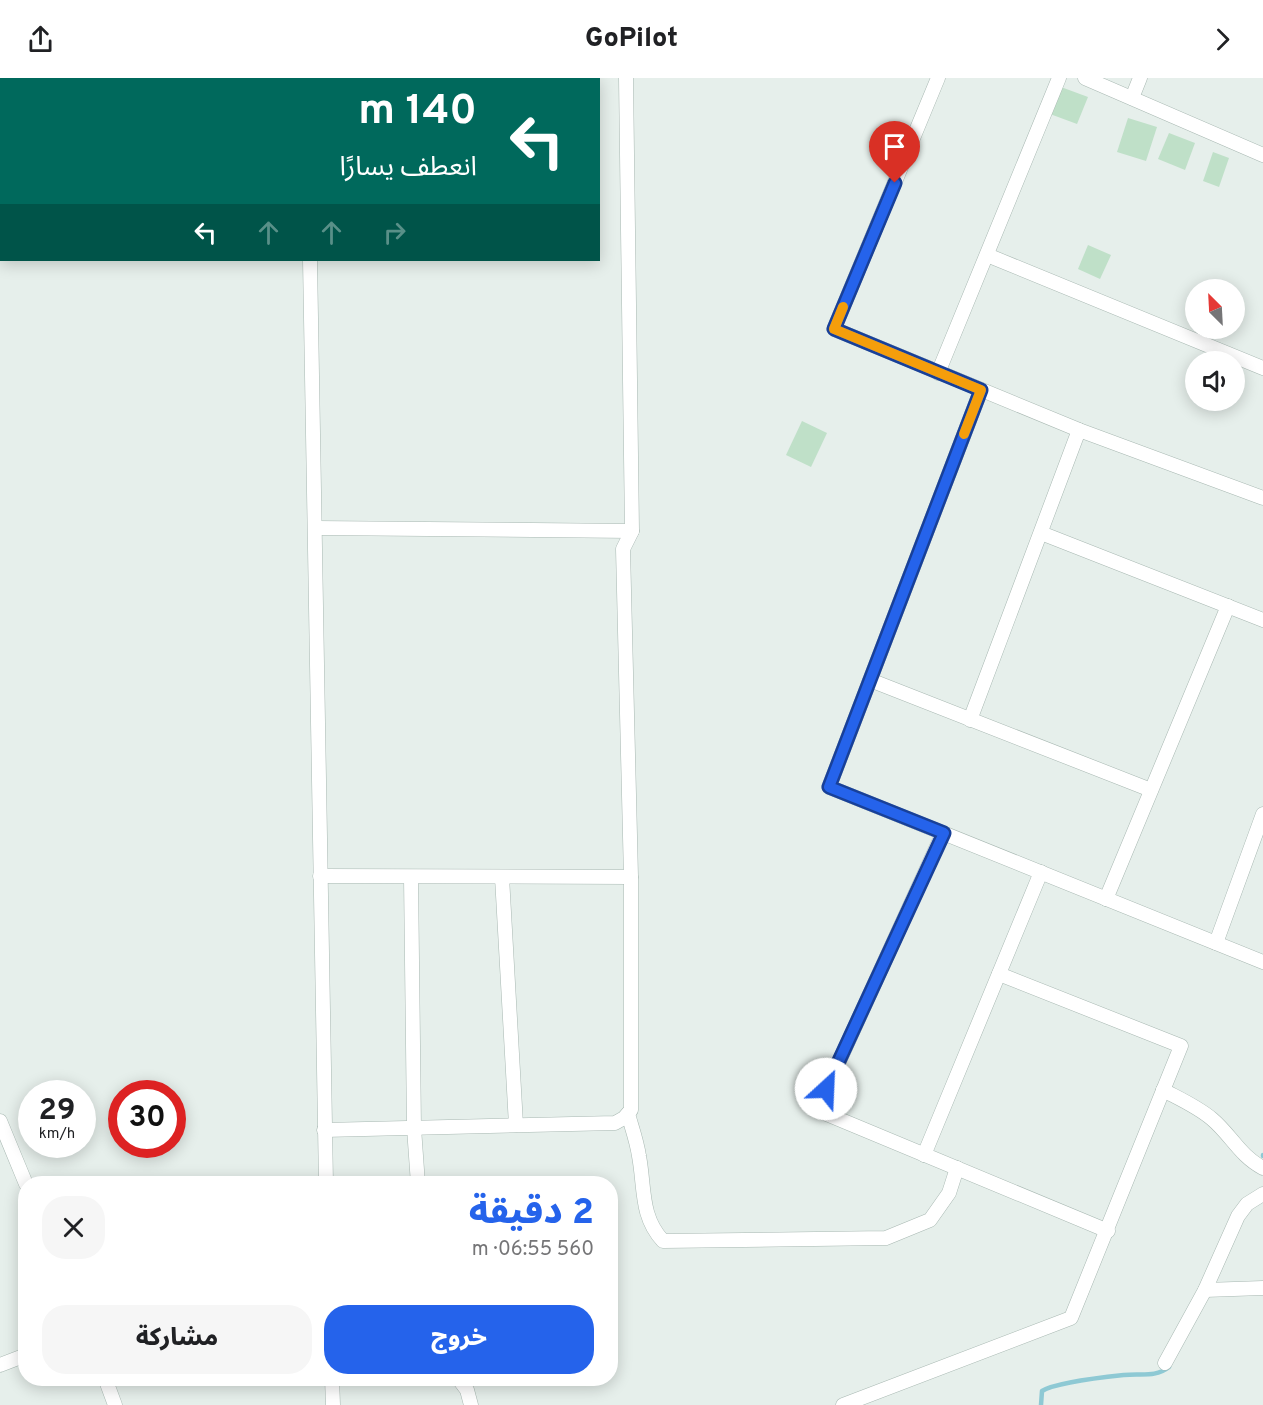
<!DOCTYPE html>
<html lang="ar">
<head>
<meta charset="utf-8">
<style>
	:root { --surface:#fff; --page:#f6f6f6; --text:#202124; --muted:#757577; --accent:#2563eb }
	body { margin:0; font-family:Overpass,"Noto Sans Arabic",sans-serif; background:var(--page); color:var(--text); direction:rtl; height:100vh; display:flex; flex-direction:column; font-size:22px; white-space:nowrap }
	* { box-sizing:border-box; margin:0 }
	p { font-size:20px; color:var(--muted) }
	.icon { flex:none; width:33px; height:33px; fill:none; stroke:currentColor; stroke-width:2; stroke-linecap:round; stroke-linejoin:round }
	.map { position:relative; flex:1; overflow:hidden; direction:ltr }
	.drawer { position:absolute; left:18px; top:1098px; width:600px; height:210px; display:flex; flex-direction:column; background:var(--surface); border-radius:24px; box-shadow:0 3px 15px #0003; direction:rtl }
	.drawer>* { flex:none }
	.hud { position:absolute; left:0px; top:0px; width:600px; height:183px; box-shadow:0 3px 15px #0003; direction:rtl; background:#00695c; color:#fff; overflow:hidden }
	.needle { width:39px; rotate:336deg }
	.buttons { position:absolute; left:1185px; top:201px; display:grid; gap:12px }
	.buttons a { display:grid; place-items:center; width:60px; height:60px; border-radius:50%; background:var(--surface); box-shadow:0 3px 15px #0003; font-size:30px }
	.speed { position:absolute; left:18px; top:1002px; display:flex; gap:12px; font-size:30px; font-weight:700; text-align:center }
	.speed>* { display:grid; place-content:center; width:78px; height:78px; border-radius:50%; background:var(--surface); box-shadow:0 3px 15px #0003; line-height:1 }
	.speed small { font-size:15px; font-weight:400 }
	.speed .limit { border:9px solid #d22; background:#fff; color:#111 }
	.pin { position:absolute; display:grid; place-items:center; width:51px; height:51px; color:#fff; margin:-62px -26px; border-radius:50% 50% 50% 0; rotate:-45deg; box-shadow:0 0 6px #0007 }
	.pin .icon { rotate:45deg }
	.me { position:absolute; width:66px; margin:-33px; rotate:25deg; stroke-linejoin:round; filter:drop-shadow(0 0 4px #0008) }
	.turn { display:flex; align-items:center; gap:21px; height:126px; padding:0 24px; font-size:27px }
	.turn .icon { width:78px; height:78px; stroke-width:2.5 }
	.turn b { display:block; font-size:42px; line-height:51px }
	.lanes { display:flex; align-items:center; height:57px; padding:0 24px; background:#0003; justify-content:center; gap:30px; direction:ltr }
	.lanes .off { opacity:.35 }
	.round { display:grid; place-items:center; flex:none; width:63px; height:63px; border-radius:24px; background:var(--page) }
	.summary { display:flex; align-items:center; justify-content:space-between; height:102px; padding:0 24px }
	h1 { font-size:36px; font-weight:800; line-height:45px; color:var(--accent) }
	.button { display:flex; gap:12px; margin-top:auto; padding:12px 24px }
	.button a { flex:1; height:69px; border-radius:24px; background:var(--accent); color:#fff; font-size:24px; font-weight:800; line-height:69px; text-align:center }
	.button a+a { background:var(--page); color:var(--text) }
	header { display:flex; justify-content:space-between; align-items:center; height:78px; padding:0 24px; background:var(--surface); font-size:27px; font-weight:800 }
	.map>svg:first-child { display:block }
	.green { fill:#bfe0c8 }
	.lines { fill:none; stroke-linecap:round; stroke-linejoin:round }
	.stream { stroke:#8ec9d4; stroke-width:4.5 }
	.minor-casing { stroke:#a8b8b2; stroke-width:15 }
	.minor { stroke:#fff; stroke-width:14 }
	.route-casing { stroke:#184099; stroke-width:15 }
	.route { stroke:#2563eb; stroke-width:10 }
	.slow { stroke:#f59e0b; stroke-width:10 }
</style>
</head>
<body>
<header><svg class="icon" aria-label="forward" viewBox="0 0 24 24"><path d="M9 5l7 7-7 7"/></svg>GoPilot<svg class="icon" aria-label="share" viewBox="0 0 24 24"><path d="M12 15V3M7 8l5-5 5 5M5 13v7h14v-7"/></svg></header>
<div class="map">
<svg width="1263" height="1327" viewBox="0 0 1263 1327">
	<rect width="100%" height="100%" fill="#e6efeb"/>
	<g class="green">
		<path d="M 1061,9 L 1088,19 L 1077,46 L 1050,36 Z"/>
		<path d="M 1128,40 L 1157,49 L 1146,83 L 1117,74 Z"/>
		<path d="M 1169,55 L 1195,65 L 1185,92 L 1158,81 Z"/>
		<path d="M 1213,74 L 1229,80 L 1219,109 L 1203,103 Z"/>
		<path d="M 1088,167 L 1111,177 L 1100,201 L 1078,191 Z"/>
		<path d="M 802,343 L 827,355 L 811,389 L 786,377 Z"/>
	</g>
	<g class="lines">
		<g class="stream">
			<path d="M 1263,1078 L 1263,1077"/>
			<path d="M 1041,1327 L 1042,1313 C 1057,1304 1105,1299 1124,1297 C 1141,1295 1155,1300 1169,1289"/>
		</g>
		<g class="minor-casing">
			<g id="minor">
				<path d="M 306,0 L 306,2"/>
				<path d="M 938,0 L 834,251 L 1079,352 L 1263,420"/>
				<path d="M 1085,0 L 1263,77"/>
				<path d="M 1132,20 L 1140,0"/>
				<path d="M 987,177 L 1263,290"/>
				<path d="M 310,182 L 326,1106"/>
				<path d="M 938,295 L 1059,0"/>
				<path d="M 981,312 L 829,709 L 1263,884"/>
				<path d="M 316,450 L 632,453"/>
				<path d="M 1041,455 L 1263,542"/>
				<path d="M 870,602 L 1151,712"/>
				<path d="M 970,642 L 1079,352"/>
				<path d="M 943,755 L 817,1032 L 1108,1153"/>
				<path d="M 320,798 L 631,799"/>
				<path d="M 411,799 L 414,1050 L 418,1106"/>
				<path d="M 502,799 L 516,1047"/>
				<path d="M 1106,821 L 1228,528"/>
				<path d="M 1216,865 L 1263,736"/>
				<path d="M 1163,1012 C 1180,1021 1198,1029 1212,1041 C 1231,1057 1240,1078 1263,1090"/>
				<path d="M 628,1036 C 632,1050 637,1064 639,1078 C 645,1110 640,1138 663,1163 L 886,1160 L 930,1142 L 949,1115 L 957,1090"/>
				<path d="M 0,1043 L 26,1106"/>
				<path d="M 324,1052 L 615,1045 L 624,1040 L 631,1032 L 631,799 L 623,471 L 632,453 L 626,0"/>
				<path d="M 924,1077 L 1041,794"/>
				<path d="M 1205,1212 L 1263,1210"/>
				<path d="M 1165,1285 L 1205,1212 L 1238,1138 L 1247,1126 L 1263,1116"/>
				<path d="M 0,1287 L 26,1277"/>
				<path d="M 105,1300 L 115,1327"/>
				<path d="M 332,1300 L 333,1327"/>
				<path d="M 458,1300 L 467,1312 L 471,1327"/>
				<path d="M 843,1327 L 1071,1240 L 1181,968 L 999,896"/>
			</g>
		</g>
		<use href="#minor" class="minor"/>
	</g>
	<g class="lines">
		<g class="route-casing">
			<path id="route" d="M 826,1011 L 944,755 L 829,709 L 981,312 L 834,251 L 895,105"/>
		</g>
		<use href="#route" class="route"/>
		<path class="slow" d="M 843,229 L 834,251 L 981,312 L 964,356"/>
	</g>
</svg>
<div class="buttons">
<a><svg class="needle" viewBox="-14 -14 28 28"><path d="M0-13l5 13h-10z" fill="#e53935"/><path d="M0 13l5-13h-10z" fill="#757577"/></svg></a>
<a><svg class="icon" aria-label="sound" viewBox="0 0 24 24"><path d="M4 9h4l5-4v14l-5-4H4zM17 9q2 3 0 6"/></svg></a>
</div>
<div class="speed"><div>29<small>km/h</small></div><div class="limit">30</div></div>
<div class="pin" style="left:895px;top:105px;background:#d93025"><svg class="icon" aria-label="arrive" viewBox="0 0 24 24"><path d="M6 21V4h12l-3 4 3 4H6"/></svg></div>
<svg class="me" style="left:826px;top:1011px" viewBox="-20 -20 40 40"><circle r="19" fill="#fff"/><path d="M0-13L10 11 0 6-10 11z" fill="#2563eb"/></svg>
<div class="hud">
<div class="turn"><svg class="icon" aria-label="left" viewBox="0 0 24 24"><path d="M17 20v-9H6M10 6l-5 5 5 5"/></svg><div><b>140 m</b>انعطف يسارًا</div></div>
<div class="lanes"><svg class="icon" aria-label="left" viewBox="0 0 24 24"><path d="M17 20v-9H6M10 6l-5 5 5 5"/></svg><svg class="icon off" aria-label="ahead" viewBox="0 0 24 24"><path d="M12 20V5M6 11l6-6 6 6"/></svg><svg class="icon off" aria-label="ahead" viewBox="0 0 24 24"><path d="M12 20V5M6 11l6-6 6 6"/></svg><svg class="icon off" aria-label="right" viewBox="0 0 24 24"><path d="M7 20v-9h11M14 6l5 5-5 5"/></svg></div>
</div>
<section class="drawer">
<div class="summary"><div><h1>2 دقيقة</h1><p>560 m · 06:55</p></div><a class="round"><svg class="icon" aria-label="close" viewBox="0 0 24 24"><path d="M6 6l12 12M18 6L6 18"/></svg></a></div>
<div class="button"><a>خروج</a><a>مشاركة</a></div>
</section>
</div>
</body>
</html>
